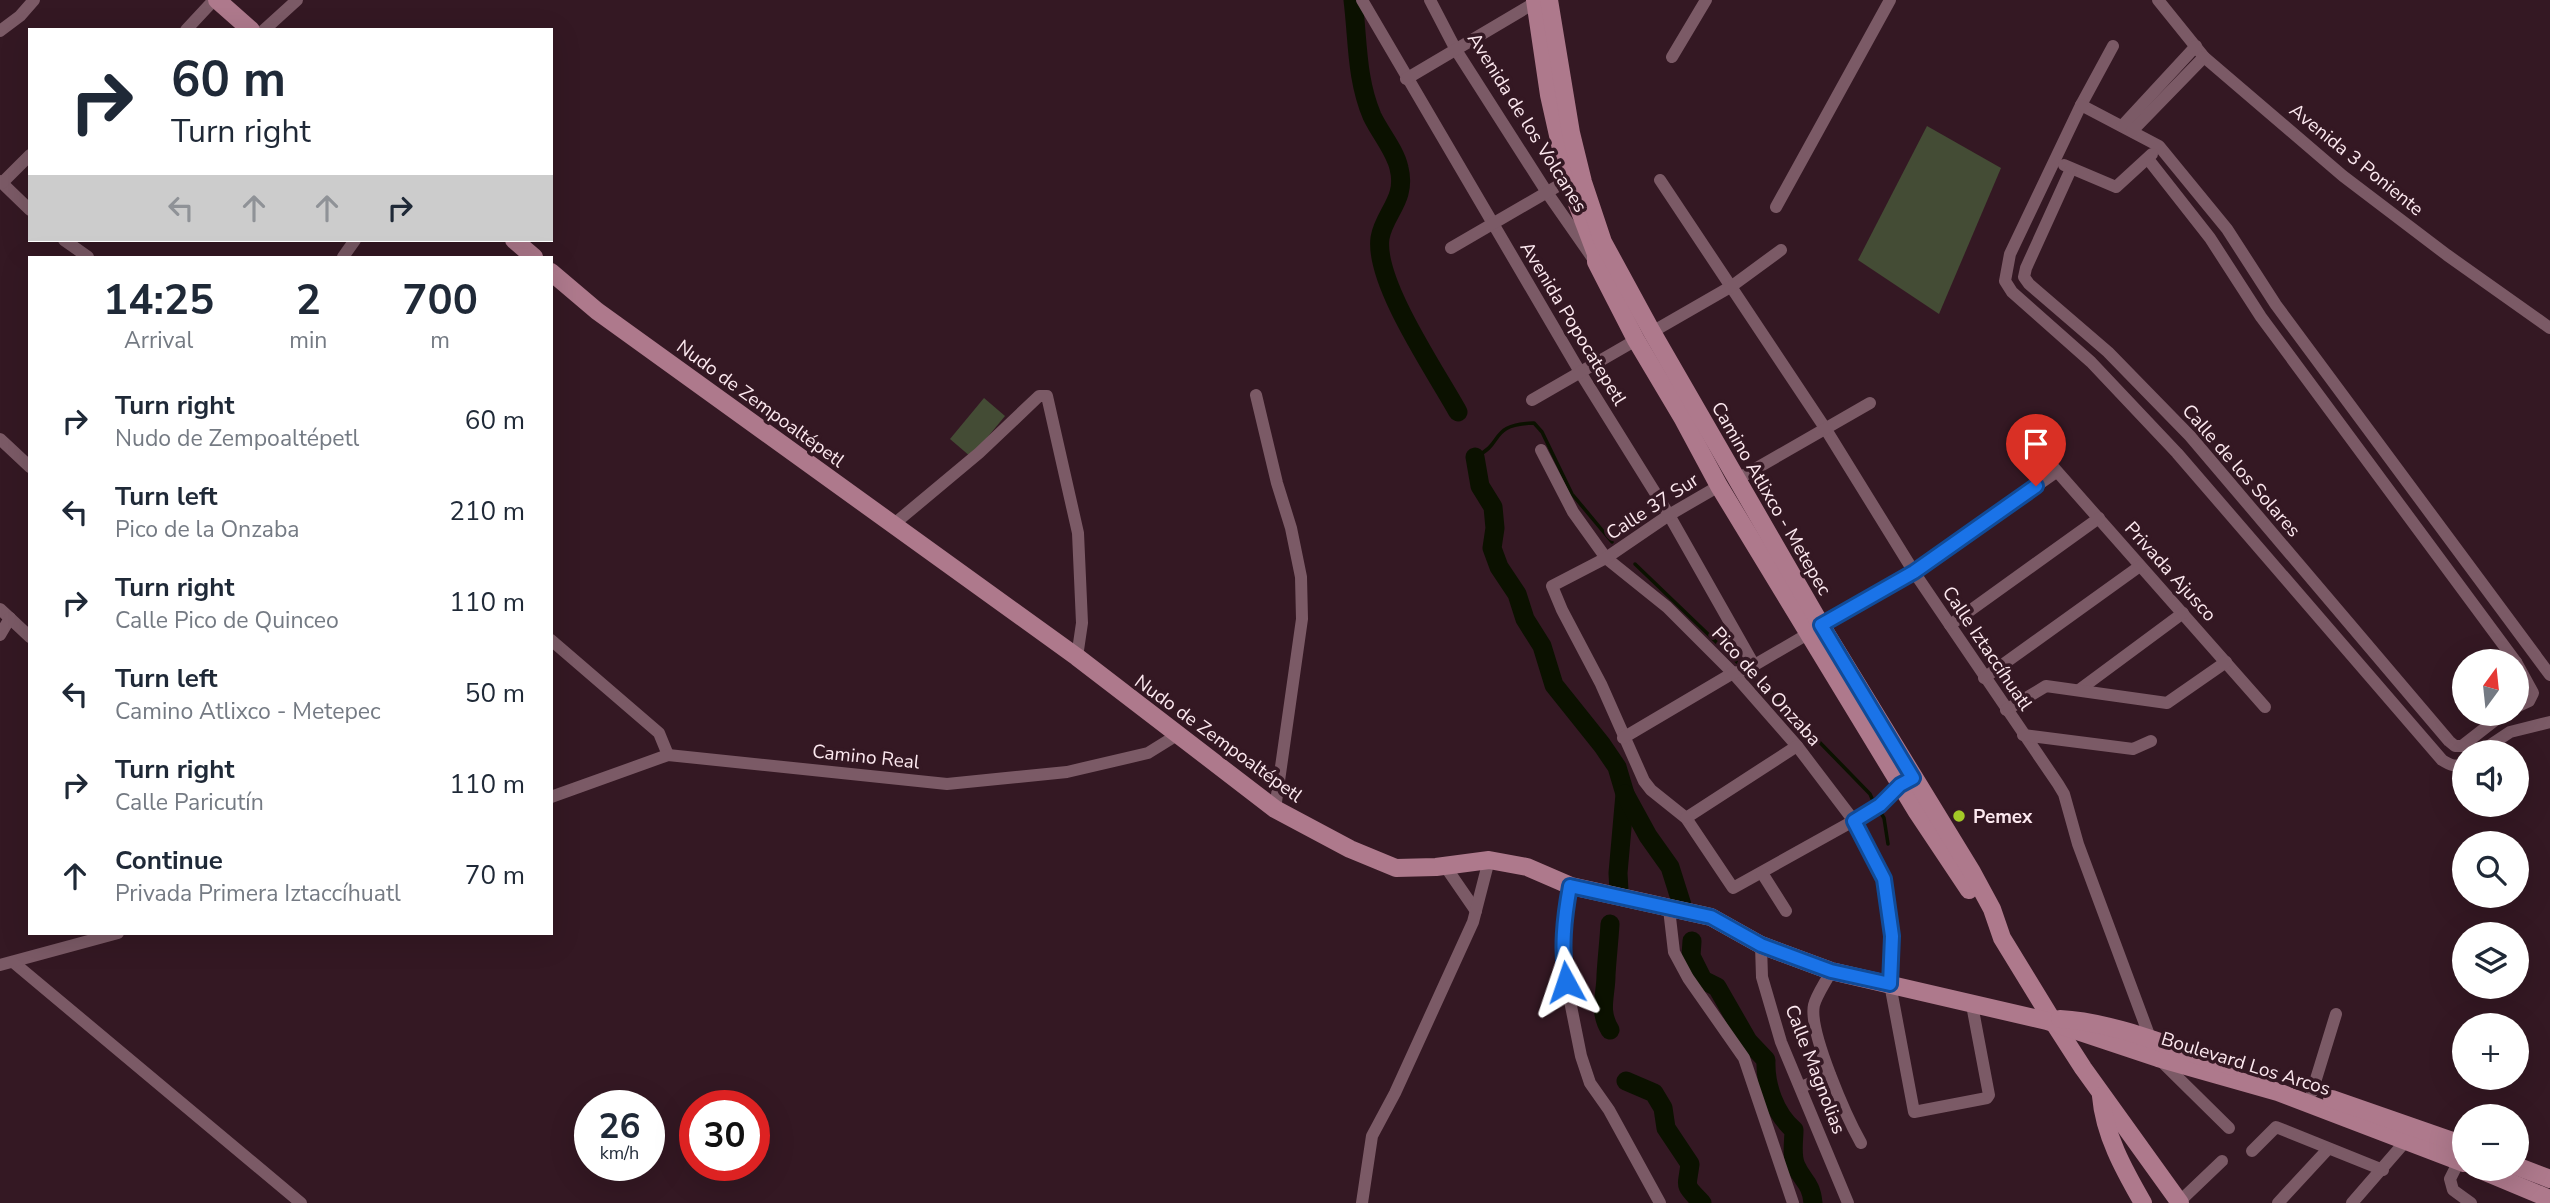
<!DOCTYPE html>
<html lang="en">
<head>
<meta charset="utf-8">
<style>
	:root { --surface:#fff; --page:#f2f2f3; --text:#1f2937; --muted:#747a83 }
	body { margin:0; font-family:"Nunito Sans",sans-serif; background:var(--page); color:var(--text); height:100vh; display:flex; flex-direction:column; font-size:26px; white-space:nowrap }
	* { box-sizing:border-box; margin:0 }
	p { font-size:23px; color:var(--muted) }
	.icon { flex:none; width:38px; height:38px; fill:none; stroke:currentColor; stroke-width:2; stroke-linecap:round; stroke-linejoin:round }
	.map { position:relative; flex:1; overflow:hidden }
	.drawer { position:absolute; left:28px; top:256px; width:525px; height:679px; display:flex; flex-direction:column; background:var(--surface); border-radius:0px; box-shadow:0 7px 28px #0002 }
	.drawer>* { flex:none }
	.hud { position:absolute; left:28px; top:28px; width:525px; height:214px; border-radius:0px; box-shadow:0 7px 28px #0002; background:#fff; color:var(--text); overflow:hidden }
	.needle { width:46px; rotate:15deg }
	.buttons { position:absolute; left:2452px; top:649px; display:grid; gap:14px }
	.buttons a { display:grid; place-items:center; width:77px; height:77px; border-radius:50%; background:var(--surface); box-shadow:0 7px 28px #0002; font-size:35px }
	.speed { position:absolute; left:574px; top:1090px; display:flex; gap:14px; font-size:35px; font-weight:700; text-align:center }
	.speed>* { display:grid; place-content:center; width:91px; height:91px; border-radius:50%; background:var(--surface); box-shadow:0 7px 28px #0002; line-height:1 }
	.speed small { font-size:18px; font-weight:400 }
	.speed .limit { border:10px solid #d22; background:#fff; color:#111 }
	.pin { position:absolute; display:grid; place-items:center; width:60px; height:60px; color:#fff; margin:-72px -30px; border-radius:50% 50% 50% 0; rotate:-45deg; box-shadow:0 0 7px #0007 }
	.pin .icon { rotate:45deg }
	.me { position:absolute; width:77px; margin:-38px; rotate:355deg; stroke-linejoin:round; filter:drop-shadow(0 0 5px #0008) }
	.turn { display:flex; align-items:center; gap:24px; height:147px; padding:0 28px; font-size:32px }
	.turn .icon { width:91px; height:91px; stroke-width:2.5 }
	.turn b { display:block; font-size:49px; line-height:60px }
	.lanes { display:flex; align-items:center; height:66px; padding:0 28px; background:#0003; justify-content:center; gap:35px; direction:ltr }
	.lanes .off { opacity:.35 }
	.eta { display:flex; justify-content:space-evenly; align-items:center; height:119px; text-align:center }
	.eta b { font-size:42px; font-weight:700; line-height:49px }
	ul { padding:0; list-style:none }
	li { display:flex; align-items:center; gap:21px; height:91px; padding:0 28px }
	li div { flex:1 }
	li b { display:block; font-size:26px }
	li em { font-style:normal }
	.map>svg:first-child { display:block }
	.green { fill:#444c35 }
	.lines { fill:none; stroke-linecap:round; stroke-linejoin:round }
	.stream { stroke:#0b1100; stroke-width:3.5 }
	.river { stroke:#0b1100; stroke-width:19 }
	.street { stroke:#7b5a66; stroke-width:12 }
	.secondary { stroke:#ae798c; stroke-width:18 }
	.route-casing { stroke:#114b97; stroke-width:18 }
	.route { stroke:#1a73e8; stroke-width:12 }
	.poi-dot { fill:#a3c927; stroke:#341823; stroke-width:2.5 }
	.labels { text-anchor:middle; stroke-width:7; stroke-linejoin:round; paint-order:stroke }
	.street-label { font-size:19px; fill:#fce8ef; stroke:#341823 }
	.poi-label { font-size:19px; font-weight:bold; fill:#fce8ef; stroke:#341823; text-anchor:start }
</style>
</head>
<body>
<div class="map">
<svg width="2550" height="1203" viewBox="0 0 2550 1203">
	<rect width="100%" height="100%" fill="#341823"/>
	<g class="green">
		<path d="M 1927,126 L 2001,168 L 1939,314 L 1858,260 Z"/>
		<path d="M 984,398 L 1005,416 L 971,457 L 950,439 Z"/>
	</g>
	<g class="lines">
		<g class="stream">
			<path d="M 1475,457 C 1506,443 1487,425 1534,423 L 1542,432 L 1572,494 L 1612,542"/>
			<path d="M 1635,564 L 1737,662"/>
			<path d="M 1763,684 L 1870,794 L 1874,803"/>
			<path d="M 1879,810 L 1884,818 L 1888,844"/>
		</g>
		<g class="river">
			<path d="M 1353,0 C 1358,40 1356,78 1372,116 C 1380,133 1395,150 1399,168 C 1407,200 1384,213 1380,238 C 1374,282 1436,372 1458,412"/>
			<path d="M 1475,457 L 1480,486 L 1493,507 L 1495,528 L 1492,548 L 1499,567 L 1517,594 L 1525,619 L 1542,646 L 1554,685 L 1602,745 L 1617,767 L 1625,794 L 1618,873 L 1619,891"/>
			<path d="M 1625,794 L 1648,836 L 1670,867 L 1682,905"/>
			<path d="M 1692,941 L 1691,956 L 1703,980 L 1717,987 L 1748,1041 L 1766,1060 C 1765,1085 1775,1114 1794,1130 C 1794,1141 1791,1155 1796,1166 C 1803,1182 1811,1182 1813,1203"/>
			<path d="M 1610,1030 C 1598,1010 1606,996 1606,975 C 1607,958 1609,941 1610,924"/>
			<path d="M 1626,1081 L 1654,1093 L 1663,1108 L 1666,1128 L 1690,1164 C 1687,1189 1683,1183 1702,1203"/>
		</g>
		<g class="street">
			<path d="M 1362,0 L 1580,372 L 1669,515 L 1754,665"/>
			<path d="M 1430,0 L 1456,50 L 1548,194 L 1594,260"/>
			<path d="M 2158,0 L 2204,57 L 2343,176 L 2447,255 L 2550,328"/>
			<path d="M 186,30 L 214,0"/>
			<path d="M 264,30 L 297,0"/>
			<path d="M 0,31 L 20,16 L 34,0"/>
			<path d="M 2113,46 L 2081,105 L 2010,254 L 2005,281 L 2012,292 L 2091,362 L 2177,453 L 2442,760 C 2450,765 2456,768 2464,763"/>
			<path d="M 1672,57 L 1706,0"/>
			<path d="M 1406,79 L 1536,2"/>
			<path d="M 2081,105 L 2159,146 L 2227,229 L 2276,305 L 2550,675"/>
			<path d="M 2122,126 L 2196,46"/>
			<path d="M 2132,131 L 2204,57"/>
			<path d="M 2148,159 L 2210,238 L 2261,317 L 2516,662"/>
			<path d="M 2064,165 L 2116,187 L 2152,154"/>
			<path d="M 2071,169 L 2026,268 L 2024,277 L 2029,284 L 2108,352 L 2190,436 L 2449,741 L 2455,746 L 2462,746 L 2503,714"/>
			<path d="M 1660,180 L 1825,428 L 1914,572 L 2058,784 L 2064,794 L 2078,844 L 2152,1043"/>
			<path d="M 0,181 L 30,210"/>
			<path d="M 2,183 L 30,155"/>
			<path d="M 1776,207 L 1890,0"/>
			<path d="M 64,240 L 88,257"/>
			<path d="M 1451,248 L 1568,180"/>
			<path d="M 343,257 L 355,240"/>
			<path d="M 1652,332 L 1732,286 L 1781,250"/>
			<path d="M 1256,395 L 1277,483 L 1291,528 L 1301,577 L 1302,619 L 1275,809"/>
			<path d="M 1532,400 L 1636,340"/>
			<path d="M 0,439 L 30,467"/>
			<path d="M 1541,450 L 1573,512 L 1606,558 L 1667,607 L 1733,673 L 1797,746 L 1854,821 L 1884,879 L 1892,937 L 1890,984 L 1914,1112 L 1987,1098 L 1989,1095 L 1972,1005"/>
			<path d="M 2047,460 L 2265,707"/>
			<path d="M 1736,480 L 1870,403"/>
			<path d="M 1719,486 L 1669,515 L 1606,558 L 1552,586 L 1562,610 L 1601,684 L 1644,781 L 1651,790 L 1686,818 L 1733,888 L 1873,810 L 1907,782"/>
			<path d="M 894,524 L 979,453 L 1039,396 L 1047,396 L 1078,533 L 1082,623 L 1077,657"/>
			<path d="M 0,609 L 30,637"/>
			<path d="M 1950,625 L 2099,518"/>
			<path d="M 0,635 L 10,618"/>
			<path d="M 551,640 L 659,733 L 668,755"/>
			<path d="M 2516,662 L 2533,693 L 2529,701 L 2516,707"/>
			<path d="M 1984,678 L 2140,566"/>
			<path d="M 2079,690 L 2183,613"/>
			<path d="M 2006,710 L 2046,686 L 2167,703 L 2226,662"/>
			<path d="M 2023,735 L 2133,749 L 2151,741"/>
			<path d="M 1623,738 L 1733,673 L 1746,670 L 1914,572 L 2056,472"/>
			<path d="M 2480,752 L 2510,732 L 2550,722"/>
			<path d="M 551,797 L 668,755 L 947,784 L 1067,772 L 1148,753 L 1177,735"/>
			<path d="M 1686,818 L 1797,746"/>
			<path d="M 1445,866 L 1476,911"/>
			<path d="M 1762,873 L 1786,911"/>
			<path d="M 1571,886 L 1563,925 L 1562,961 L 1581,1056 L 1590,1083 L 1609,1110 L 1660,1203"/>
			<path d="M 1669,909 L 1674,952 L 1688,978 L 1744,1058 L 1793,1203"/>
			<path d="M 1761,945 L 1762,977 L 1781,1042 L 1848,1203"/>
			<path d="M 13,962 L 301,1203"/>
			<path d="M 0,965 L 118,933"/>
			<path d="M 1831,971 C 1826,982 1817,994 1814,1005 C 1808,1031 1847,1118 1861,1143"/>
			<path d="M 2159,1059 L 2229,1128"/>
			<path d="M 1801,1087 L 1830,1075"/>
			<path d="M 2312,1092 L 2336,1014"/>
			<path d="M 2252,1151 L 2276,1127 L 2383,1170"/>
			<path d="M 2459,1161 L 2450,1179 L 2453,1190 L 2471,1203"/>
			<path d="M 2179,1202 L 2222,1161"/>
			<path d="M 1362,1203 L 1372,1136 L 1395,1093 L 1473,922 L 1489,860"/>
			<path d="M 2278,1203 L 2328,1149"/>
			<path d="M 2352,1203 L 2411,1135"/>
		</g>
		<g class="secondary">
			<path d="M 217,0 L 251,30"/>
			<path d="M 1535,0 L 1549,95 L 1568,180 L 1596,254 L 1596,262 L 1636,340 L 1683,419 L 1719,486 L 1917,812 L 1969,890"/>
			<path d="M 1549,0 L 1571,133 L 1583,182 L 1603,242 L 1652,332 L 1821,625 L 1972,872 L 1992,909 L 2002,938 L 2054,1023 L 2083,1068 L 2180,1203"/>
			<path d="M 514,240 L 534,257"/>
			<path d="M 551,272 L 597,311 L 1077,657 L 1275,809 L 1350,849 L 1396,868 L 1436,867 L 1489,860 L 1527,867 L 1571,886 L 1711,917 L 1761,945 L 1831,971 L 2047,1021 L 2158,1058 L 2278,1092 L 2464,1163"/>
			<path d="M 2060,1019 C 2117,1022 2177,1050 2232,1066"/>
			<path d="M 2101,1096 C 2104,1134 2124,1170 2143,1203"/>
			<path d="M 2332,1099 L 2464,1145"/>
			<path d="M 2516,1166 L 2550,1179"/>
			<path d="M 2478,1169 L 2550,1199"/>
		</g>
	</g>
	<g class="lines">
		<g class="route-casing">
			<path id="route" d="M 1566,982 C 1561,948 1564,919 1570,886 L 1711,917 L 1761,945 L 1831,971 L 1890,984 L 1892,936 L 1884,879 L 1854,821 L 1880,805 L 1900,785 L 1913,778 L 1821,625 L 1914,572 L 2036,486"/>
		</g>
		<use href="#route" class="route"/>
	</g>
	<circle class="poi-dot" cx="1959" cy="816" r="7"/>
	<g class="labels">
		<g class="street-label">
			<text transform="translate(1528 122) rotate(58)" y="7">Avenida de los Volcanes</text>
			<text transform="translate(2357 159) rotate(39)" y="7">Avenida 3 Poniente</text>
			<text transform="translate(1574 323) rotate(59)" y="7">Avenida Popocatepetl</text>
			<text transform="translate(761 403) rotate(36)" y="7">Nudo de Zempoaltépetl</text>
			<text transform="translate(2242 470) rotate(49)" y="7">Calle de los Solares</text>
			<text transform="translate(1772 498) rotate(60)" y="7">Camino Atlixco - Metepec</text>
			<text transform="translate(1652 506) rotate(-33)" y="7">Calle 37 Sur</text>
			<text transform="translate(2171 571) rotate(48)" y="7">Privada Ajusco</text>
			<text transform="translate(1988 648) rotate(56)" y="7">Calle Iztaccíhuatl</text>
			<text transform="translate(1767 686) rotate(48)" y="7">Pico de la Onzaba</text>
			<text transform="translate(1219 738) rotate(36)" y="7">Nudo de Zempoaltépetl</text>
			<text transform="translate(866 756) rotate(6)" y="7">Camino Real</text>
			<text transform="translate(2246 1063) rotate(17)" y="7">Boulevard Los Arcos</text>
			<text transform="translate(1816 1069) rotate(69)" y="7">Calle Magnolias</text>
		</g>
		<g class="poi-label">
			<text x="1973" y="823">Pemex</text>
		</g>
	</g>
</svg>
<div class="buttons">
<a><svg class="needle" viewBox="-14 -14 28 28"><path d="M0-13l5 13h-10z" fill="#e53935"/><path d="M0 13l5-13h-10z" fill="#747a83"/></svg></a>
<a><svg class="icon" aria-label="sound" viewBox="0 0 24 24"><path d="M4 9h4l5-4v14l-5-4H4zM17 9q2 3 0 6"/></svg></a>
<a><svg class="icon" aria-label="search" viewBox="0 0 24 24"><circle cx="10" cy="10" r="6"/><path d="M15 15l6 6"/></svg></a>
<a><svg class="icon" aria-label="layers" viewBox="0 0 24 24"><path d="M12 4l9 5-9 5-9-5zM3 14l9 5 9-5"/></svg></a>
<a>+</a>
<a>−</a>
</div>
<div class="speed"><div>26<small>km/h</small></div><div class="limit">30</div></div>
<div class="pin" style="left:2036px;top:486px;background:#d93025"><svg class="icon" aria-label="arrive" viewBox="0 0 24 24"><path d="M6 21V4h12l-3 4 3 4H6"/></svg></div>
<svg class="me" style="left:1566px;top:982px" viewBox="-20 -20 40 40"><path d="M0-17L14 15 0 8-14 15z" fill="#1a73e8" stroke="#fff" stroke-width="4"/></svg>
<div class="hud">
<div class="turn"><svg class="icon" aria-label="right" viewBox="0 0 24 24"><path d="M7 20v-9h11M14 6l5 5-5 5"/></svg><div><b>60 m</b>Turn right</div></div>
<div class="lanes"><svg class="icon off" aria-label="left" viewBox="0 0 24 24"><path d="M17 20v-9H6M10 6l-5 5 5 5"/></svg><svg class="icon off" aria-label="ahead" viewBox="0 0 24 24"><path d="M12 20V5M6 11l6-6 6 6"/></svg><svg class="icon off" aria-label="ahead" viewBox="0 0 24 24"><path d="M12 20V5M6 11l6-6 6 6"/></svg><svg class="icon" aria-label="right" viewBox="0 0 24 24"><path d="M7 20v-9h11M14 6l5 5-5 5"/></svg></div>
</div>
<section class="drawer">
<div class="eta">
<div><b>14:25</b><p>Arrival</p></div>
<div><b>2</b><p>min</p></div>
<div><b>700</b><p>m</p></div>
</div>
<ul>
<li><svg class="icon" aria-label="right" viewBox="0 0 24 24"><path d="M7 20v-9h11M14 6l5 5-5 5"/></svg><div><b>Turn right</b><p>Nudo de Zempoaltépetl</p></div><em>60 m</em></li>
<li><svg class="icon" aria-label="left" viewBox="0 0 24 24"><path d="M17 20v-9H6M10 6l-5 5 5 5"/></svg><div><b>Turn left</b><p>Pico de la Onzaba</p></div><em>210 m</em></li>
<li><svg class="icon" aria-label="right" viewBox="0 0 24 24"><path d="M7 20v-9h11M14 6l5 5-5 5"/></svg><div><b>Turn right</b><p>Calle Pico de Quinceo</p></div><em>110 m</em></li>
<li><svg class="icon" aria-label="left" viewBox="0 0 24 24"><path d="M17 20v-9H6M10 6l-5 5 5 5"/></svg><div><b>Turn left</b><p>Camino Atlixco - Metepec</p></div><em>50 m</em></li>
<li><svg class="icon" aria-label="right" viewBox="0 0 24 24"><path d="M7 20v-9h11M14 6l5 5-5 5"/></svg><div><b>Turn right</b><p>Calle Paricutín</p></div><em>110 m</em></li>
<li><svg class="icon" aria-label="ahead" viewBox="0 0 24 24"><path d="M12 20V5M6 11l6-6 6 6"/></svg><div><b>Continue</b><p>Privada Primera Iztaccíhuatl</p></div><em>70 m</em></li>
</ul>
</section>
</div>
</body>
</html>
